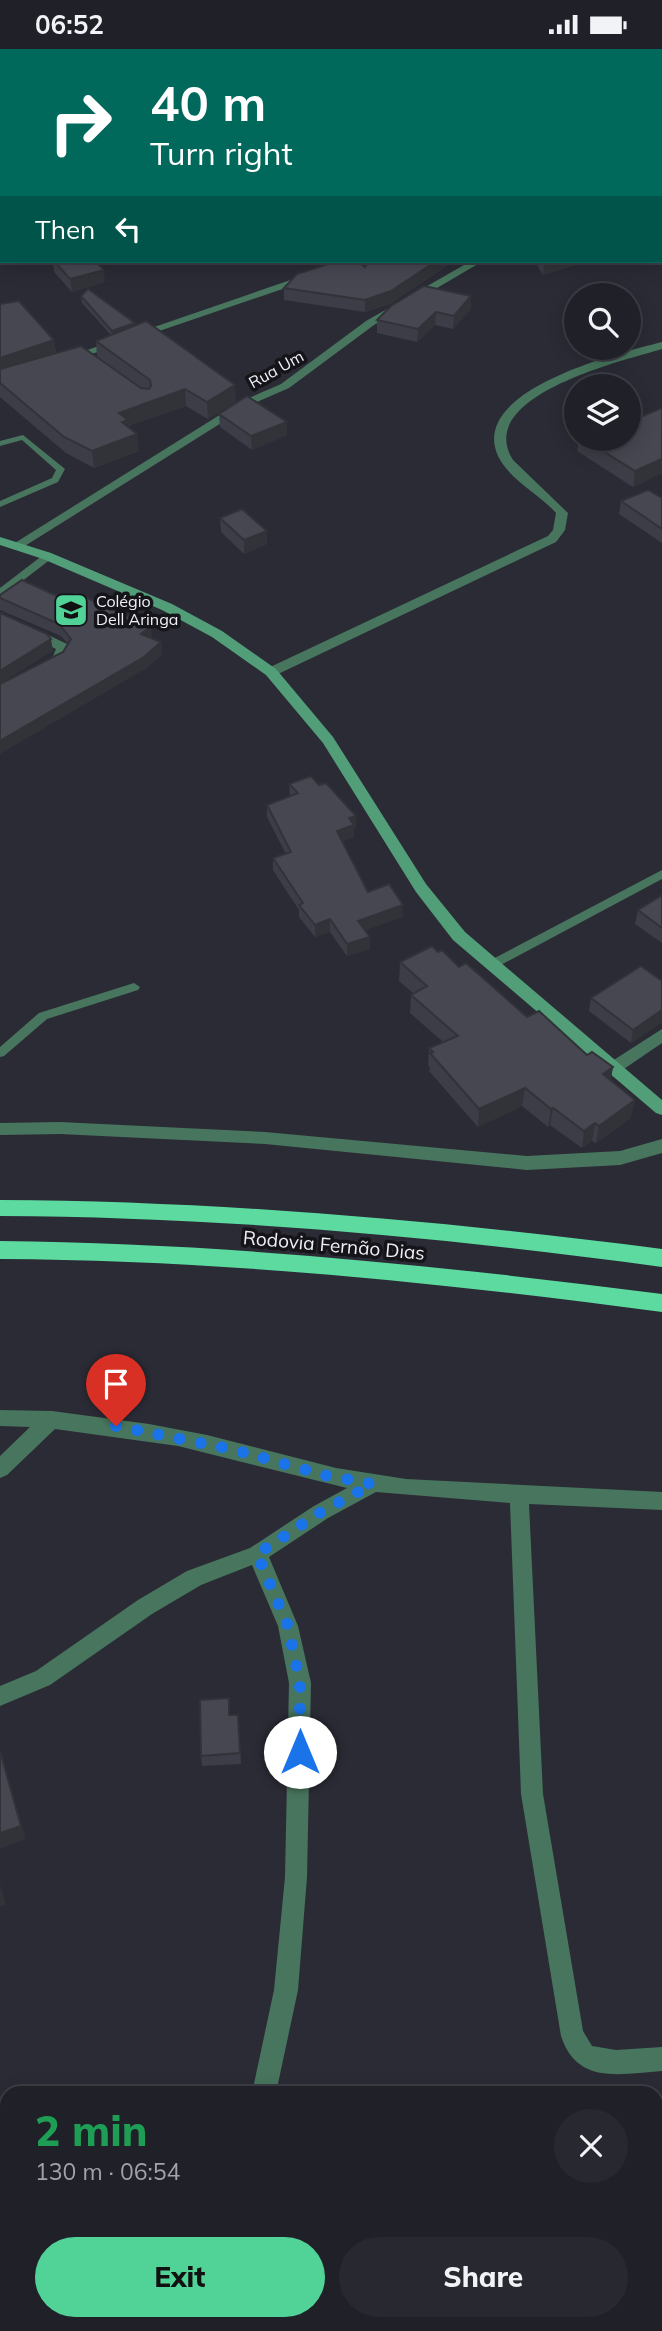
<!DOCTYPE html>
<html lang="en">
<head>
<meta charset="utf-8">
<style>
	:root { --surface:#202028; --page:#282830; --text:#f1f3f6; --muted:#a2a3a8; --line:#3d3e45; --accent:#51d398 }
	body { margin:0; font-family:Mulish,sans-serif; background:var(--page); color:var(--text); height:100vh; display:flex; flex-direction:column; font-size:26px; white-space:nowrap }
	* { box-sizing:border-box; margin:0 }
	p { font-size:23px; color:var(--muted) }
	.icon { flex:none; width:38px; height:38px; fill:none; stroke:currentColor; stroke-width:2; stroke-linecap:round; stroke-linejoin:round }
	.map { position:relative; flex:1; overflow:hidden }
	.details { position:absolute; left:0px; top:2037px; width:663px; height:245px; display:flex; flex-direction:column; background:var(--surface); border-radius:21px 21px 0 0; box-shadow:0 4px 18px #0003,0 0 0 2px var(--line) }
	.details>* { flex:none }
	.hud { position:absolute; left:0px; top:0px; width:663px; height:214px; box-shadow:0 4px 18px #0003,0 0 0 2px var(--line); background:#00695c; color:#fff; overflow:hidden }
	.tools { position:absolute; left:564px; top:234px; display:grid; gap:14px }
	.tools a { display:grid; place-items:center; width:77px; height:77px; border-radius:50%; background:var(--surface); box-shadow:0 4px 18px #0003,0 0 0 2px var(--line); font-size:35px }
	.pin { position:absolute; display:grid; place-items:center; width:60px; height:60px; color:#fff; margin:-72px -30px; border-radius:50% 50% 50% 0; rotate:-45deg; box-shadow:0 0 7px #0007 }
	.pin .icon { rotate:45deg }
	.me { position:absolute; width:77px; margin:-38px; rotate:0deg; stroke-linejoin:round; filter:drop-shadow(0 0 5px #0008) }
	.turn { display:flex; align-items:center; gap:24px; height:147px; padding:0 35px; font-size:32px }
	.turn .icon { width:91px; height:91px; stroke-width:2.5 }
	.turn b { display:block; font-size:49px; line-height:60px }
	.then { display:flex; align-items:center; height:66px; padding:0 35px; background:#0003; gap:14px; font-size:26px }
	.round { display:grid; place-items:center; flex:none; width:74px; height:74px; border-radius:37px; background:var(--page) }
	.overview { display:flex; align-items:center; justify-content:space-between; height:119px; padding:0 35px }
	h1 { font-size:42px; font-weight:800; line-height:52px; color:#1e9e55 }
	.button { display:flex; gap:14px; margin-top:auto; padding:14px 35px }
	.button a { flex:1; height:80px; border-radius:42px; background:var(--accent); color:#111; font-size:28px; font-weight:800; line-height:80px; text-align:center }
	.button a+a { background:var(--page); color:var(--text) }
	.status { display:flex; justify-content:space-between; align-items:center; height:49px; padding:0 35px; background:var(--surface); direction:ltr }
	.status svg { height:19px; fill:currentColor }
	.map>svg:first-child { display:block }
	.lines { fill:none; stroke-linecap:round; stroke-linejoin:round }
	.service { fill:#48755d; fill-rule:evenodd }
	.minor { fill:#48755d; fill-rule:evenodd }
	.secondary { fill:#529e78; fill-rule:evenodd }
	.motorway { fill:#5ddaa0; fill-rule:evenodd }
	.wall { fill:#3d3d47 }
	.shaded-wall { fill:#323239 }
	.building { fill:#474752; stroke:#323239; stroke-width:2 }
	.route { stroke:#1a73e8; stroke-width:12; stroke-dasharray:0 21.6 }
	.labels { text-anchor:middle; stroke-width:7; stroke-linejoin:round; paint-order:stroke }
	.far-street-label { font-size:16px; fill:#efeff7; stroke:#141419 }
	.far-poi-label { font-size:16px; fill:#efeff7; stroke:#141419; text-anchor:start }
	.street-label { font-size:19px; fill:#efeff7; stroke:#141419 }
</style>
</head>
<body>
<div class="status"><b>06:52</b><svg viewBox="0 0 49 12"><path d="M0 12V9h3v3zM5 12V6h3v6zM10 12V3h3v9zM15 12V0h3v12zM26 1h20v11H26zM47 4h2v5h-2z"/></svg></div>
<div class="map">
<svg width="662" height="2282" viewBox="0 0 662 2282">
	<rect width="100%" height="100%" fill="#2b2b36"/>
	<g class="lines">
		<g class="service">
			<rect x="0" y="202" width="2" height="4"/>
			<path d="M 23,386 L 65,420 L 58,433 L 0,458 L 0,452 L 52,429 L 56,421 L 22,391 L 0,397 L 0,392 Z"/>
			<path d="M 662,821 L 662,830 L 497,918 L 489,918 L 487,915 L 489,912 Z"/>
			<path d="M 134,934 L 140,938 L 138,941 L 47,970 L 4,1007 L 0,1008 L 0,998 L 39,964 Z"/>
			<path d="M 0,2176 L 7,2179 L 7,2200 L 0,2197 Z"/>
			<path d="M 80,2275 L 98,2275 L 101,2282 L 83,2282 Z"/>
		</g>
		<g class="minor">
			<rect x="0" y="79" width="2" height="6"/>
			<path d="M 471,212 L 483,212 L 374,276 L 289,339 L 250,356 L 20,500 L 16,501 L 10,497 L 242,352 L 281,335 L 366,272 Z"/>
			<path d="M 308,225 L 313,228 L 312,230 L 74,311 L 64,309 Z"/>
			<path d="M 662,293 L 662,300 C 622,312 473,347 513,411 L 568,464 L 565,481 L 556,493 L 276,626 L 266,626 L 266,620 L 548,487 L 553,481 L 556,464 C 539,444 505,429 496,402 C 476,339 619,304 662,293 Z"/>
			<path d="M 47,503 L 53,507 L 51,510 L 0,549 L 0,539 Z"/>
			<path d="M 0,563 L 67,595 L 70,602 C 63,612 54,624 40,621 L 40,615 L 53,607 L 56,600 L 0,572 Z"/>
			<path d="M 662,980 L 662,994 L 618,1024 L 606,1024 L 604,1020 L 606,1016 Z"/>
			<path d="M 60,1073 L 265,1083 L 527,1107 L 620,1102 L 662,1090 L 662,1104 L 620,1116 L 527,1121 L 265,1095 L 60,1085 L 0,1086 L 0,1074 Z"/>
			<path d="M 0,1361 L 52,1362 L 149,1375 L 207,1386 L 336,1419 L 406,1430 L 662,1443 L 662,1461 L 529,1455 L 543,1745 L 583,1982 L 592,1997 L 616,2001 L 662,1998 L 662,2022 C 620,2025 577,2036 561,1987 L 521,1745 L 510,1454 L 376,1443 L 328,1469 L 269,1508 L 298,1577 L 311,1634 L 307,1828 L 298,1941 L 276,2044 L 252,2044 L 274,1941 L 285,1828 L 289,1634 L 278,1577 L 252,1516 L 201,1536 L 152,1565 L 50,1636 L 0,1657 L 0,1637 L 36,1622 L 138,1551 L 187,1522 L 250,1499 L 314,1457 L 347,1439 L 178,1397 L 55,1380 L 7,1426 L 0,1429 L 0,1407 L 30,1378 L 0,1377 Z"/>
			<path d="M 0,2129 L 7,2132 L 7,2161 L 0,2158 Z"/>
			<path d="M 150,2275 L 179,2275 L 182,2282 L 153,2282 Z"/>
		</g>
		<path class="secondary" d="M 0,488 L 51,504 L 172,555 L 222,582 L 276,620 L 333,688 L 426,835 L 465,883 L 662,1051 L 662,1066 L 656,1064 L 453,891 L 416,843 L 323,694 L 266,626 L 212,588 L 162,561 L 43,510 L 0,496 Z"/>
		<g class="motorway">
			<path d="M 0,1151 C 222,1152 442,1172 662,1200 L 662,1218 C 442,1188 222,1168 0,1167 Z"/>
			<path d="M 0,1192 C 221,1194 443,1217 662,1245 L 662,1263 C 443,1234 221,1211 0,1210 Z"/>
		</g>
	</g>
	<g class="wall">
		<path d="M 0,0 L 100,0 L 100,2 L 2,2 L 2,32 L 0,31 Z"/>
		<path d="M 53,212 L 95,212 L 105,233 L 72,243 L 54,223 Z"/>
		<path d="M 369,212 L 454,212 L 390,255 L 365,263 L 284,251 L 284,239 L 365,218 Z"/>
		<path d="M 535,212 L 589,212 L 543,226 Z"/>
		<path d="M 81,247 L 135,274 L 136,276 L 236,353 L 208,370 L 186,357 L 128,377 L 139,402 L 94,419 L 66,404 L 0,348 L 0,255 L 54,291 L 56,304 L 97,308 L 96,292 L 111,286 L 82,254 Z"/>
		<path d="M 471,247 L 471,260 L 453,280 L 435,276 L 417,293 L 377,284 L 377,271 Z"/>
		<path d="M 662,359 L 662,424 L 633,438 L 577,402 L 579,390 L 628,390 Z"/>
		<path d="M 219,365 L 287,386 L 252,401 L 220,378 Z"/>
		<path d="M 662,449 L 662,494 L 619,465 L 621,452 Z"/>
		<path d="M 220,469 L 267,482 L 267,495 L 244,505 L 221,483 Z"/>
		<path d="M 0,546 L 66,551 L 161,593 L 162,605 L 145,620 L 63,603 L 68,595 L 61,587 L 0,561 Z"/>
		<path d="M 289,735 L 356,779 L 354,780 L 354,788 L 342,792 L 368,843 L 403,856 L 403,868 L 365,881 L 370,900 L 347,907 L 330,883 L 315,888 L 299,868 L 299,861 L 273,821 L 273,809 L 286,805 L 267,768 L 267,756 L 290,747 Z"/>
		<path d="M 662,846 L 662,894 L 635,875 L 638,861 Z"/>
		<path d="M 438,903 L 527,968 L 587,1006 L 613,1018 L 610,1031 L 631,1069 L 596,1094 L 592,1092 L 582,1099 L 550,1076 L 548,1078 L 522,1057 L 478,1078 L 429,1022 L 430,1018 L 428,1017 L 429,999 L 443,993 L 410,964 L 411,946 L 414,945 L 399,932 L 400,913 Z"/>
		<path d="M 662,932 L 662,973 L 631,994 L 589,962 L 591,949 Z"/>
		<path d="M 239,1676 L 241,1715 L 202,1717 L 201,1707 Z"/>
	</g>
	<g class="shaded-wall">
		<path d="M 395,0 L 411,0 L 408,2 L 392,2 Z"/>
		<path d="M 436,212 L 454,212 L 390,255 L 365,263 L 365,251 Z"/>
		<path d="M 544,212 L 589,212 L 543,226 Z"/>
		<path d="M 104,221 L 105,233 L 72,243 L 70,230 Z"/>
		<path d="M 471,247 L 471,260 L 453,280 L 454,267 Z"/>
		<path d="M 436,263 L 435,276 L 417,293 L 418,280 Z"/>
		<path d="M 135,274 L 136,281 L 113,288 L 112,282 Z"/>
		<path d="M 54,291 L 56,307 L 0,326 L 0,309 Z"/>
		<path d="M 235,336 L 236,353 L 208,370 L 207,353 Z"/>
		<path d="M 185,340 L 186,357 L 128,377 L 129,387 L 120,380 L 119,364 Z"/>
		<path d="M 287,373 L 287,386 L 252,401 L 251,387 Z"/>
		<path d="M 137,385 L 139,402 L 94,419 L 92,402 Z"/>
		<path d="M 662,410 L 662,424 L 633,438 L 635,422 Z"/>
		<path d="M 267,482 L 267,495 L 244,505 L 244,491 Z"/>
		<path d="M 151,577 L 152,589 L 141,585 Z"/>
		<path d="M 51,590 L 53,602 L 0,635 L 0,622 Z"/>
		<path d="M 161,593 L 162,605 L 145,620 L 0,705 L 0,692 Z"/>
		<path d="M 356,767 L 356,779 L 354,780 L 354,788 L 337,794 L 337,782 L 349,769 Z"/>
		<path d="M 403,856 L 403,868 L 358,884 L 358,872 Z"/>
		<path d="M 330,870 L 330,883 L 315,888 L 315,876 Z"/>
		<path d="M 370,888 L 370,900 L 347,907 L 347,895 Z"/>
		<path d="M 662,961 L 662,973 L 631,994 L 633,981 Z"/>
		<path d="M 613,1018 L 610,1036 L 603,1025 Z"/>
		<path d="M 525,1039 L 522,1057 L 478,1078 L 479,1060 Z"/>
		<path d="M 635,1051 L 631,1069 L 596,1094 L 599,1077 Z"/>
		<path d="M 553,1059 L 550,1076 L 548,1078 L 551,1060 Z"/>
		<path d="M 595,1074 L 592,1092 L 582,1099 L 584,1082 Z"/>
		<path d="M 1,1702 L 26,1790 L 0,1800 L 0,1784 Z"/>
		<path d="M 0,1835 L 6,1856 L 0,1858 Z"/>
	</g>
	<g class="building">
		<path d="M 3,0 L 99,0 L 95,2 L 2,2 Z"/>
		<path d="M 295,0 L 395,0 L 392,2 L 292,2 Z"/>
		<path d="M 0,6 L 2,6 L 2,22 L 0,21 Z"/>
		<path d="M 54,212 L 95,212 L 104,221 L 70,230 Z"/>
		<path d="M 337,212 L 357,212 L 365,218 L 369,212 L 436,212 L 391,242 L 365,251 L 284,239 L 297,225 Z"/>
		<path d="M 424,237 L 471,247 L 454,267 L 436,263 L 418,280 L 377,271 L 391,257 Z"/>
		<path d="M 88,240 L 135,274 L 112,282 L 81,247 Z"/>
		<path d="M 19,252 L 54,291 L 0,309 L 0,255 Z"/>
		<path d="M 146,272 L 235,336 L 207,353 L 185,340 L 119,364 L 128,371 L 122,373 L 137,385 L 92,402 L 64,388 L 0,334 L 0,320 L 81,297 L 141,339 L 149,340 L 151,337 L 150,331 L 96,292 Z"/>
		<path d="M 247,347 L 287,373 L 251,387 L 219,365 Z"/>
		<path d="M 662,359 L 662,410 L 635,422 L 584,390 L 628,390 L 628,373 Z"/>
		<path d="M 648,441 L 662,449 L 662,480 L 621,452 Z"/>
		<path d="M 242,460 L 267,482 L 244,491 L 220,469 Z"/>
		<path d="M 22,531 L 66,551 L 76,544 L 151,577 L 141,585 L 161,593 L 144,608 L 0,692 L 0,635 L 63,603 L 71,590 L 59,575 L 0,549 L 0,546 Z"/>
		<path d="M 0,564 L 47,585 L 51,590 L 0,622 Z"/>
		<path d="M 311,727 L 319,736 L 326,734 L 356,767 L 349,769 L 354,776 L 337,782 L 368,843 L 389,835 L 403,856 L 358,872 L 370,888 L 347,895 L 330,870 L 315,876 L 299,856 L 303,854 L 273,809 L 291,803 L 267,756 L 298,744 L 289,735 Z"/>
		<path d="M 662,846 L 662,879 L 638,861 Z"/>
		<path d="M 432,897 L 438,903 L 442,901 L 459,918 L 466,914 L 527,968 L 539,962 L 587,1006 L 592,1003 L 613,1018 L 603,1025 L 635,1051 L 599,1077 L 595,1074 L 584,1082 L 553,1059 L 551,1060 L 525,1039 L 479,1060 L 430,1004 L 433,1003 L 429,999 L 458,987 L 411,946 L 427,937 L 400,913 Z"/>
		<path d="M 641,917 L 662,932 L 662,961 L 633,981 L 591,949 Z"/>
		<path d="M 229,1649 L 229,1666 L 238,1666 L 240,1704 L 201,1707 L 200,1651 Z"/>
		<path d="M 0,1702 L 21,1777 L 0,1784 Z"/>
	</g>
	<g class="lines">
		<path class="route" d="M 116,1377 L 235,1401 L 324,1426 L 373,1435 L 321,1463 L 257,1505 L 288,1577 L 300,1634 L 300,1703"/>
	</g>
	<defs>
		<g id="school-square" transform="scale(1.75)"><rect x="-9" y="-9" width="18" height="18" rx="4" fill="#51d398" stroke="#141419"/><path d="M0-5L7-2L0 1L-7-2ZM-4 1L0 2.5L4 1V4Q0 6-4 4Z" fill="#111"/></g>
	</defs>
	<g fill-rule="evenodd">
		<use href="#school-square" x="71" y="561"/>
	</g>
	<g class="labels">
		<g class="far-street-label">
			<text transform="translate(276 320) rotate(-29)" y="6">Rua Um</text>
		</g>
		<g class="far-poi-label">
			<text x="96" y="558">Colégio<tspan x="96" dy="18">Dell Aringa</tspan></text>
		</g>
		<g class="street-label">
			<text transform="translate(334 1196) rotate(5)" y="7">Rodovia Fernão Dias</text>
		</g>
	</g>
</svg>
<div class="tools">
<a><svg class="icon" aria-label="search" viewBox="0 0 24 24"><circle cx="10" cy="10" r="6"/><path d="M15 15l6 6"/></svg></a>
<a><svg class="icon" aria-label="layers" viewBox="0 0 24 24"><path d="M12 4l9 5-9 5-9-5zM3 14l9 5 9-5"/></svg></a>
</div>
<div class="pin" style="left:116px;top:1377px;background:#d93025"><svg class="icon" aria-label="arrive" viewBox="0 0 24 24"><path d="M6 21V4h12l-3 4 3 4H6"/></svg></div>
<svg class="me" style="left:300px;top:1703px" viewBox="-20 -20 40 40"><circle r="19" fill="#fff"/><path d="M0-13L10 11 0 6-10 11z" fill="#1a73e8"/></svg>
<div class="hud">
<div class="turn"><svg class="icon" aria-label="right" viewBox="0 0 24 24"><path d="M7 20v-9h11M14 6l5 5-5 5"/></svg><div><b>40 m</b>Turn right</div></div>
<div class="then">Then<svg class="icon" aria-label="left" viewBox="0 0 24 24"><path d="M17 20v-9H6M10 6l-5 5 5 5"/></svg></div>
</div>
<section class="details">
<div class="overview"><div><h1>2 min</h1><p>130 m · 06:54</p></div><a class="round"><svg class="icon" aria-label="close" viewBox="0 0 24 24"><path d="M6 6l12 12M18 6L6 18"/></svg></a></div>
<div class="button"><a>Exit</a><a>Share</a></div>
</section>
</div>
</body>
</html>
